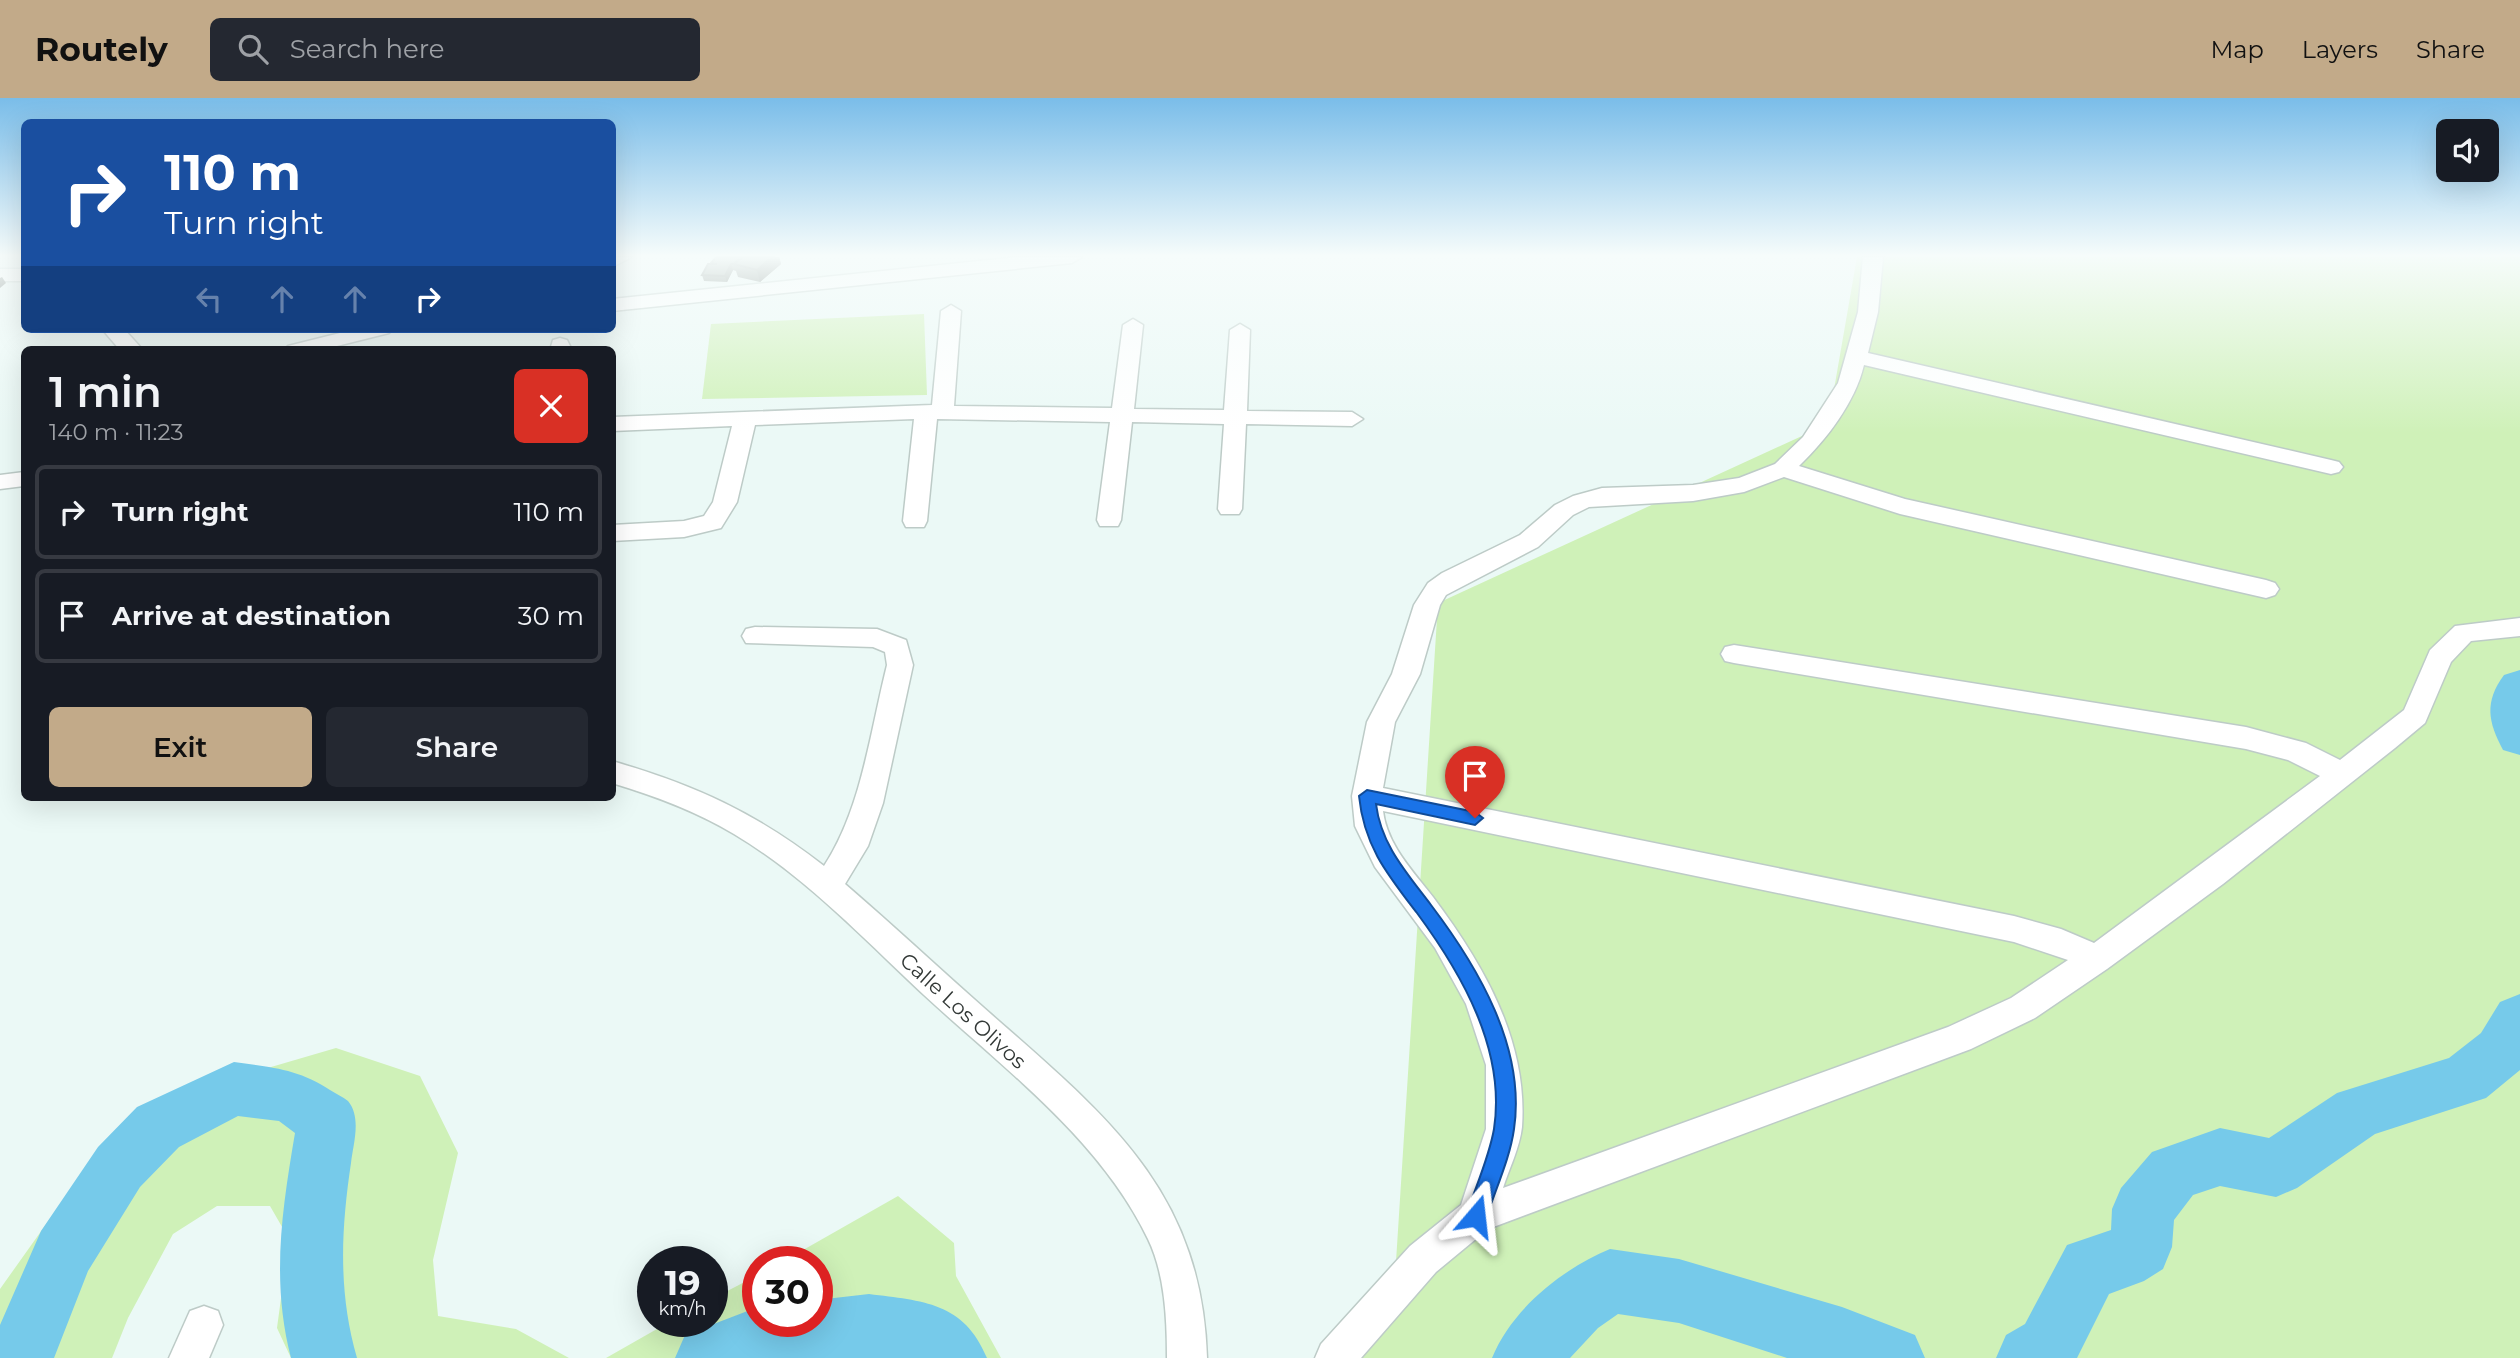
<!DOCTYPE html>
<html lang="en">
<head>
<meta charset="utf-8">
<style>
	:root { --surface:#171b24; --page:#242831; --text:#f1f3f6; --muted:#9ea1a6; --line:#363941; --accent:#c2aa89 }
	body { margin:0; font-family:Montserrat,sans-serif; background:var(--page); color:var(--text); height:100vh; display:flex; flex-direction:column; font-size:26px; white-space:nowrap }
	* { box-sizing:border-box; margin:0 }
	p { font-size:23px; color:var(--muted) }
	.icon { flex:none; width:38px; height:38px; fill:none; stroke:currentColor; stroke-width:2; stroke-linecap:round; stroke-linejoin:round }
	.map { position:relative; flex:1; overflow:hidden }
	.drawer { position:absolute; left:21px; top:248px; width:595px; height:455px; display:flex; flex-direction:column; background:var(--surface); border-radius:10px; box-shadow:0 7px 28px #0002 }
	.drawer>* { flex:none }
	.banner { position:absolute; left:21px; top:21px; width:595px; height:214px; border-radius:10px; box-shadow:0 7px 28px #0002; background:#1a4fa0; color:#fff; overflow:hidden }
	.fabs { position:absolute; left:2436px; top:21px; display:grid; gap:14px }
	.fabs a { display:grid; place-items:center; width:63px; height:63px; border-radius:10px; background:var(--surface); box-shadow:0 7px 28px #0002; font-size:35px }
	.speed { position:absolute; left:637px; top:1148px; display:flex; gap:14px; font-size:35px; font-weight:700; text-align:center }
	.speed>* { display:grid; place-content:center; width:91px; height:91px; border-radius:50%; background:var(--surface); box-shadow:0 7px 28px #0002; line-height:1 }
	.speed small { font-size:18px; font-weight:400 }
	.speed .limit { border:10px solid #d22; background:#fff; color:#111 }
	.pin { position:absolute; display:grid; place-items:center; width:60px; height:60px; color:#fff; margin:-72px -30px; border-radius:50% 50% 50% 0; rotate:-45deg; box-shadow:0 0 7px #0007 }
	.pin .icon { rotate:45deg }
	.me { position:absolute; width:77px; margin:-38px; rotate:17deg; stroke-linejoin:round; filter:drop-shadow(0 0 5px #0008) }
	.turn { display:flex; align-items:center; gap:24px; height:147px; padding:0 28px; font-size:32px }
	.turn .icon { width:91px; height:91px; stroke-width:2.5 }
	.turn b { display:block; font-size:49px; line-height:60px }
	.lanes { display:flex; align-items:center; height:66px; padding:0 28px; background:#0003; justify-content:center; gap:35px; direction:ltr }
	.lanes .off { opacity:.35 }
	.round { display:grid; place-items:center; flex:none; width:74px; height:74px; border-radius:10px; background:var(--page) }
	.summary { display:flex; align-items:center; justify-content:space-between; height:119px; padding:0 28px }
	h1 { font-size:42px; font-weight:600; line-height:52px }
	.primary-button { display:flex; gap:14px; margin-top:auto; padding:14px 28px }
	.primary-button a { flex:1; height:80px; border-radius:10px; background:var(--accent); color:#111; font-size:28px; font-weight:600; line-height:80px; text-align:center }
	.primary-button a+a { background:var(--page); color:var(--text) }
	ul { padding:0; list-style:none }
	li { display:flex; align-items:center; gap:21px; height:94px; margin:0 14px 10px; padding:0 14px; border:4px solid var(--line); border-radius:10px }
	li div { flex:1 }
	li b { display:block; font-size:26px }
	li em { font-style:normal }
	header { display:flex; align-items:center; gap:42px; box-sizing:border-box; height:98px; padding:0 35px; background:var(--accent); color:#111 }
	header strong { font-size:33px }
	nav { display:flex; gap:38px; margin-inline-start:auto; font-size:24px }
	.search { width:490px; height:63px; background:var(--page); display:flex; align-items:center; gap:18px; box-sizing:border-box; padding:0 24px; border-radius:10px; color:var(--muted); font-size:26px }
	.map>svg:first-child { display:block }
	.green { fill:#cff1b8 }
	.lines { fill:none; stroke-linecap:round; stroke-linejoin:round }
	.river { fill:#76caea; fill-rule:evenodd }
	.minor-casing { stroke:#bdcbc7; stroke-width:3 }
	.minor { fill:#fff; fill-rule:evenodd }
	.wall { fill:#606963 }
	.shaded-wall { fill:#4e5550 }
	.building { fill:#707a73; stroke:#4e5550; stroke-width:2 }
	.route { fill:#1a73e8; stroke:#114b97; stroke-width:2 }
	.labels { text-anchor:middle; stroke-width:7; stroke-linejoin:round; paint-order:stroke }
	.street-label { font-size:21px; fill:#323836; stroke:#fff }
</style>
</head>
<body>
<header>
<strong>Routely</strong>
<div class="search"><svg class="icon" aria-label="search" viewBox="0 0 24 24"><circle cx="10" cy="10" r="6"/><path d="M15 15l6 6"/></svg>Search here</div>
<nav><a>Map</a><a>Layers</a><a>Share</a></nav>
</header>
<div class="map">
<svg width="2520" height="1260" viewBox="0 0 2520 1260">
	<rect width="100%" height="100%" fill="#ebf9f6"/>
	<g class="green">
		<path d="M 1857,159 L 2520,159 L 2520,1260 L 1353,1260 L 1394,1195 L 1438,505 L 1828,326 Z"/>
		<path d="M 924,216 L 927,297 L 702,301 L 711,226 Z"/>
		<path d="M 336,950 L 420,978 L 458,1055 L 433,1162 L 438,1218 L 516,1231 L 569,1260 L 291,1260 L 277,1230 L 289,1141 L 270,1108 L 217,1108 L 173,1136 L 128,1220 L 112,1260 L 0,1260 L 0,1191 L 59,1108 L 144,1025 L 254,974 Z"/>
		<path d="M 898,1098 L 954,1145 L 956,1178 L 1001,1260 L 606,1260 L 671,1223 L 712,1223 L 712,1201 L 758,1177 L 758,1223 L 817,1223 L 817,1164 L 782,1164 Z"/>
	</g>
	<g class="lines">
		<g class="river">
			<path d="M 2520,572 L 2520,657 L 2503,652 C 2488,624 2484,604 2504,577 Z"/>
			<path d="M 2520,896 L 2520,972 L 2486,1000 L 2375,1036 L 2297,1090 L 2276,1099 L 2220,1088 L 2193,1097 L 2174,1122 L 2172,1149 L 2163,1171 L 2144,1183 L 2109,1196 L 2077,1260 L 1996,1260 L 2006,1237 L 2025,1226 L 2067,1147 L 2111,1132 L 2112,1111 L 2121,1090 L 2152,1054 L 2220,1030 L 2269,1040 L 2337,995 L 2449,960 L 2481,935 L 2500,904 Z"/>
			<path d="M 234,964 C 270,969 299,971 330,992 C 335,995 343,999 348,1003 C 362,1020 353,1046 351,1065 C 341,1132 338,1194 357,1260 L 291,1260 C 271,1183 282,1112 295,1035 L 279,1023 L 238,1018 L 179,1049 L 140,1089 L 88,1173 L 54,1260 L 0,1260 L 0,1227 L 41,1133 L 98,1049 L 137,1009 Z"/>
			<path d="M 1610,1151 L 1679,1161 L 1842,1209 L 1915,1237 L 1925,1260 L 1787,1260 L 1679,1225 L 1618,1216 L 1598,1230 L 1570,1260 L 1492,1260 C 1512,1211 1562,1171 1610,1151 Z"/>
			<path d="M 869,1196 C 923,1203 964,1204 987,1260 L 675,1260 L 685,1237 L 758,1209 L 758,1223 L 817,1223 L 817,1202 Z"/>
		</g>
		<g class="minor-casing">
			<g id="minor">
				<path d="M 612,159 L 632,159 L 612,169 Z"/>
				<path d="M 1018,159 L 1082,159 L 1072,165 L 612,213 L 612,201 Z"/>
				<path d="M 1863,159 L 1883,159 L 1878,214 L 1868,255 L 2331,362 L 2339,364 L 2343,369 L 2339,374 L 2331,376 L 1864,267 C 1855,305 1826,342 1799,368 L 1905,401 L 2266,482 L 2275,485 L 2279,491 L 2275,497 L 2266,500 L 1900,416 L 1784,379 L 1744,394 L 1693,403 L 1589,409 L 1573,417 L 1538,449 L 1446,497 L 1440,507 L 1420,576 L 1395,624 L 1383,690 L 2014,818 L 2061,831 L 2094,845 L 2320,678 L 2288,662 L 2246,651 L 1734,565 L 1725,563 L 1721,556 L 1725,549 L 1734,547 L 2246,629 L 2306,645 L 2340,662 L 2404,612 L 2430,552 L 2455,528 L 2520,520 L 2520,538 L 2471,543 L 2451,564 L 2425,625 L 2395,650 L 2223,786 L 2107,871 L 2035,920 L 1971,951 L 1488,1131 L 1436,1174 L 1361,1260 L 1315,1260 L 1321,1246 L 1410,1148 L 1461,1107 L 1486,1031 L 1486,967 L 1466,906 L 1435,850 L 1375,769 L 1355,728 L 1352,698 L 1367,624 L 1392,576 L 1414,507 L 1428,485 L 1442,475 L 1520,437 L 1555,407 L 1573,398 L 1602,390 L 1693,387 L 1739,380 L 1775,366 L 1803,339 L 1838,285 L 1858,214 ZM 1383,713 L 2014,844 L 2068,862 L 2011,900 L 1948,929 L 1503,1090 C 1509,1071 1520,1049 1522,1029 C 1528,942 1483,866 1433,799 C 1413,773 1387,747 1383,713 Z"/>
				<rect x="0" y="171" width="24" height="12"/>
				<path d="M 951,207 L 961,213 L 954,308 L 1112,310 L 1123,227 L 1133,221 L 1143,227 L 1134,311 L 1224,312 L 1230,232 L 1240,226 L 1250,232 L 1247,313 L 1352,314 L 1363,321 L 1352,328 L 1246,326 L 1242,411 L 1239,416 L 1221,416 L 1218,411 L 1224,326 L 1132,324 L 1121,422 L 1118,428 L 1100,428 L 1097,422 L 1110,324 L 937,321 L 927,423 L 924,429 L 906,429 L 903,423 L 914,321 L 755,327 L 737,404 L 721,430 L 684,439 L 612,443 L 612,427 L 684,423 L 704,418 L 713,404 L 732,328 L 612,333 L 612,319 L 932,307 L 941,213 Z"/>
				<path d="M 102,231 L 124,231 L 143,252 L 120,252 Z"/>
				<path d="M 356,231 L 392,231 L 389,235 L 321,252 L 284,252 L 288,248 Z"/>
				<path d="M 560,240 L 567,242 L 572,252 L 550,252 L 553,242 Z"/>
				<path d="M 24,374 L 24,388 L 0,391 L 0,377 Z"/>
				<path d="M 755,529 L 877,531 L 906,542 L 913,567 L 883,705 L 868,748 L 845,786 C 895,829 943,874 992,917 C 1108,1019 1202,1094 1207,1260 L 1167,1260 C 1167,1221 1165,1176 1148,1141 C 1100,1041 1003,970 924,897 C 864,841 805,778 734,736 C 696,713 655,698 612,685 L 612,663 C 695,687 756,715 824,768 C 862,710 870,634 887,567 L 885,554 L 873,549 L 746,545 L 742,538 L 746,531 Z"/>
				<path d="M 204,1208 L 218,1213 L 223,1227 L 209,1260 L 169,1260 L 190,1213 Z"/>
			</g>
		</g>
		<use href="#minor" class="minor"/>
	</g>
	<path class="wall" d="M 716,159 L 779,159 L 781,166 L 760,184 L 738,179 L 736,173 L 733,172 L 727,184 L 704,183 L 702,177 L 712,166 L 711,165 Z"/>
	<g class="shaded-wall">
		<path d="M 772,159 L 779,159 L 781,166 L 760,184 L 757,172 Z"/>
		<path d="M 731,166 L 733,172 L 727,184 L 725,178 Z"/>
		<path d="M 2,179 L 6,185 L 0,190 L 0,180 Z"/>
	</g>
	<g class="building">
		<path d="M 716,159 L 741,159 L 734,166 L 731,166 L 725,178 L 702,177 L 708,166 L 717,166 L 711,165 Z"/>
		<path d="M 743,159 L 772,159 L 757,172 L 734,166 Z"/>
	</g>
	<linearGradient id="sky" x2="0" y2="1"><stop stop-color="#7abde9"/><stop offset="0.47" stop-color="#f6fcfb"/><stop offset="1" stop-color="#f6fcfb" stop-opacity="0"/></linearGradient>
	<rect width="2520" height="335" fill="url(#sky)"/>
	<path class="route" d="M 1367,692 L 1475,714 L 1483,720 L 1475,727 L 1376,706 C 1381,747 1407,775 1431,807 C 1478,869 1526,950 1514,1031 C 1510,1060 1496,1090 1487,1118 L 1484,1125 L 1476,1128 L 1469,1125 L 1466,1118 C 1475,1090 1489,1060 1494,1031 C 1506,952 1462,876 1417,815 C 1387,776 1364,748 1359,698 Z"/>
	<g class="labels">
		<g class="street-label">
			<text transform="translate(963 913) rotate(42)" y="7">Calle Los Olivos</text>
		</g>
	</g>
</svg>
<div class="fabs">
<a><svg class="icon" aria-label="sound" viewBox="0 0 24 24"><path d="M4 9h4l5-4v14l-5-4H4zM17 9q2 3 0 6"/></svg></a>
</div>
<div class="speed"><div>19<small>km/h</small></div><div class="limit">30</div></div>
<div class="pin" style="left:1475px;top:720px;background:#d93025"><svg class="icon" aria-label="arrive" viewBox="0 0 24 24"><path d="M6 21V4h12l-3 4 3 4H6"/></svg></div>
<svg class="me" style="left:1476px;top:1118px" viewBox="-20 -20 40 40"><path d="M0-17L14 15 0 8-14 15z" fill="#1a73e8" stroke="#fff" stroke-width="4"/></svg>
<div class="banner">
<div class="turn"><svg class="icon" aria-label="right" viewBox="0 0 24 24"><path d="M7 20v-9h11M14 6l5 5-5 5"/></svg><div><b>110 m</b>Turn right</div></div>
<div class="lanes"><svg class="icon off" aria-label="left" viewBox="0 0 24 24"><path d="M17 20v-9H6M10 6l-5 5 5 5"/></svg><svg class="icon off" aria-label="ahead" viewBox="0 0 24 24"><path d="M12 20V5M6 11l6-6 6 6"/></svg><svg class="icon off" aria-label="ahead" viewBox="0 0 24 24"><path d="M12 20V5M6 11l6-6 6 6"/></svg><svg class="icon" aria-label="right" viewBox="0 0 24 24"><path d="M7 20v-9h11M14 6l5 5-5 5"/></svg></div>
</div>
<section class="drawer">
<div class="summary"><div><h1>1 min</h1><p>140 m · 11:23</p></div><a class="round" style="background:#d93025;color:#fff"><svg class="icon" aria-label="close" viewBox="0 0 24 24"><path d="M6 6l12 12M18 6L6 18"/></svg></a></div>
<ul>
<li><svg class="icon" aria-label="right" viewBox="0 0 24 24"><path d="M7 20v-9h11M14 6l5 5-5 5"/></svg><div><b>Turn right</b></div><em>110 m</em></li>
<li><svg class="icon" aria-label="arrive" viewBox="0 0 24 24"><path d="M6 21V4h12l-3 4 3 4H6"/></svg><div><b>Arrive at destination</b></div><em>30 m</em></li>
</ul>
<div class="primary-button"><a>Exit</a><a>Share</a></div>
</section>
</div>
</body>
</html>
